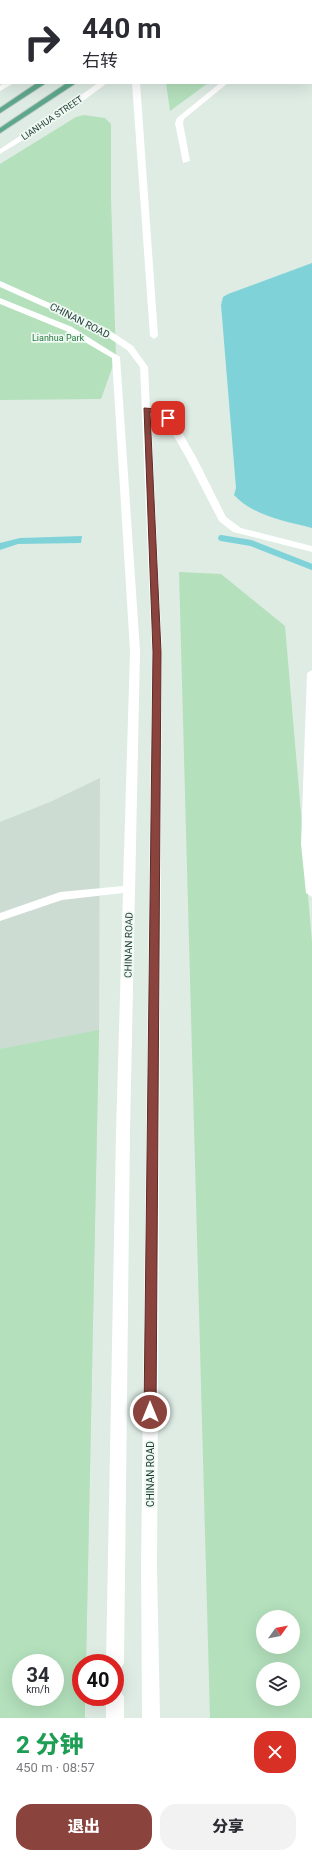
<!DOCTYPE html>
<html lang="zh">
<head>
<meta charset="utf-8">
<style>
	:root { --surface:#fff; --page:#f2f2f3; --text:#2b2b33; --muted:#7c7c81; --accent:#8a443d }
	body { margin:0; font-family:Roboto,"Noto Sans SC",sans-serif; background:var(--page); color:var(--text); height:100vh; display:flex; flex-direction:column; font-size:15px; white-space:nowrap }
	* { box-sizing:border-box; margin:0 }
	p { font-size:13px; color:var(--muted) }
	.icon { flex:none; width:22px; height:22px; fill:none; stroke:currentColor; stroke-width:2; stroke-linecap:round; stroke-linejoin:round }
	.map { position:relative; height:1718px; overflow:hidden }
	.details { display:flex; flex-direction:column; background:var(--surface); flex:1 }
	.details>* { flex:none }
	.guide { position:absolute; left:0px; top:0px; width:312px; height:84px; box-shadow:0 4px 16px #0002; background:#fff; color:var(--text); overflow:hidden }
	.needle { width:26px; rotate:57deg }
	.fabs { position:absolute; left:256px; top:1610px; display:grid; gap:8px }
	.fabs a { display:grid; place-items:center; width:44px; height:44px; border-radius:50%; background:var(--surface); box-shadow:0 4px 16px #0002; font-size:20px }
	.speed { position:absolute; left:12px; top:1654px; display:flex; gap:8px; font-size:20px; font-weight:700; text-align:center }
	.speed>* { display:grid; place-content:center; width:52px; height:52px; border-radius:50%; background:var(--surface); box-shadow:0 4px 16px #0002; line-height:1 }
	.speed small { font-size:10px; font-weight:400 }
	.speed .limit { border:6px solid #d22; background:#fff; color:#111 }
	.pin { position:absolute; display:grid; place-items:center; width:34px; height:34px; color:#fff; margin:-17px; border-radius:8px; box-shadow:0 2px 6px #0006 }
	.me { position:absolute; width:44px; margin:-22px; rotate:0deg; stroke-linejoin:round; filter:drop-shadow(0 0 3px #0008) }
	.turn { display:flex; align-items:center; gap:14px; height:84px; padding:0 16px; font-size:18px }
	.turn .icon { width:52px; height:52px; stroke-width:2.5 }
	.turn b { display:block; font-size:28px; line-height:34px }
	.round { display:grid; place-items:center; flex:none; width:42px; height:42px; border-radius:16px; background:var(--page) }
	.overview { display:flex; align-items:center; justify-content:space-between; height:68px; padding:0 16px }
	h1 { font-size:24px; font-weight:800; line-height:30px; color:#1e9e55 }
	.button { display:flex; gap:8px; margin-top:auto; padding:8px 16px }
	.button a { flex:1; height:46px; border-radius:16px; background:var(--accent); color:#fff; font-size:16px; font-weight:800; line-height:46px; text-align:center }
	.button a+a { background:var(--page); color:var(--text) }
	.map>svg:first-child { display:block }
	.built { fill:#ccdcd3; fill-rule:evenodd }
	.green { fill:#b4e0bc; fill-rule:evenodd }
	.water { fill:#7fd3d8 }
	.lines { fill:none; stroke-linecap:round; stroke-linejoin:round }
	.stream { stroke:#7fd3d8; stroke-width:6 }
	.major-casing { stroke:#c0c9c6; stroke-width:2 }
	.minor { fill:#fff; fill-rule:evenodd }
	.major { fill:#5da78c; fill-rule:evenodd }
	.route { fill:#8a443d; stroke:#5a2c28 }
	.labels { text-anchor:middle; stroke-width:3.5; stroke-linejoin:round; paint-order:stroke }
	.far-street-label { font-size:9px; fill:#1e3d32; stroke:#eff8f3 }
	.far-park-label { font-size:9px; fill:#23793c; stroke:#eff8f3 }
	.street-label { font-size:10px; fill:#1e3d32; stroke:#eff8f3 }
</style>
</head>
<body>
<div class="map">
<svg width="312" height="1718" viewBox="0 0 312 1718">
	<rect width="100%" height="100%" fill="#deece4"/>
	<path class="built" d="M 100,778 L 99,1030 L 86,1663 L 81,1663 L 81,1697 L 85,1697 L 85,1718 L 0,1718 L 0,822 L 50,802 ZM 21,1663 L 55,1663 L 55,1697 L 21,1697 Z"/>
	<g class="green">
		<path d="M 166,83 L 208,83 L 170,111 Z"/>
		<path d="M 84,115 L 105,118 L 111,124 L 111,198 L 116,357 L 101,399 L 0,400 L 0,164 L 76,117 Z"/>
		<path d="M 179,572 L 221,574 L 285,626 L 312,942 L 312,1718 L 210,1718 ZM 263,1617 L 293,1617 L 293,1647 L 263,1647 ZM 263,1669 L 293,1669 L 293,1699 L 263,1699 Z"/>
		<path d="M 99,1030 L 86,1663 L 81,1663 L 81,1697 L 85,1697 L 85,1718 L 0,1718 L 0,1049 ZM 21,1663 L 55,1663 L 55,1697 L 21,1697 Z"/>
	</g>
	<g class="water">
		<path d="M 312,263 L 312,528 C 284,521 254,516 234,495 L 236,488 L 221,305 L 223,297 L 228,294 Z"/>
		<path d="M 82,536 L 81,543 L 18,544 L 0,550 L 0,543 L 20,538 Z"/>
	</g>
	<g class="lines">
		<path class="stream" d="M 221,538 L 251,543 L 312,567"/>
		<g class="major-casing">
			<g id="major">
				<path d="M 136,0 L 143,0 L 136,1 Z"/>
				<path d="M 163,0 L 170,0 L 163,1 Z"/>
				<path d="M 37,83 L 46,83 L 0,113 L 0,108 Z"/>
				<path d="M 67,83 L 76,83 L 0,133 L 0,128 Z"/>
			</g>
		</g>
		<g class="minor">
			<path d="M 108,0 L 115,0 L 108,1 Z"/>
			<path d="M 190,0 L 197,0 L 190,1 Z"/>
			<rect x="0" y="3" width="1" height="5"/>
			<rect x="311" y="36" width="1" height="4"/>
			<path d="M 5,83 L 14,83 L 0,91 L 0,86 Z"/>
			<path d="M 98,83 L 107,83 L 67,113 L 0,154 L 0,149 L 61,109 Z"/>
			<path d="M 132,83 L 140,83 L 158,336 L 154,339 L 150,336 Z"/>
			<path d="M 220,83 L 228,83 L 184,119 L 183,123 L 190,161 L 183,163 L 175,123 L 177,118 Z"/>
			<path d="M 0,281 L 106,328 L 133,346 L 148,367 L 150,408 L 158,409 L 173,417 L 197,459 L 226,517 L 241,528 L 312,546 L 312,552 L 233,532 L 219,521 L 187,459 L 164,419 L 151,413 L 162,652 L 157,1567 L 160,1718 L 142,1718 L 141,1567 L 152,652 L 140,367 L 127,350 L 100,332 L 0,287 Z"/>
			<path d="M 0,298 L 72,327 L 120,357 L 140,651 L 130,1132 L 124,1663 L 121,1668 L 115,1670 L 115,1663 L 106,1663 L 116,1132 L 123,893 L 62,900 L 0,921 L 0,913 L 60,892 L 123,886 L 130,651 L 112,358 L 66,331 L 0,304 Z"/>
			<path d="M 312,670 L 312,897 L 306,893 L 301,844 L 307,673 Z"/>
			<path d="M 115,1689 L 121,1692 L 124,1697 L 124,1718 L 106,1718 L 106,1697 L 115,1697 Z"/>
		</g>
		<use href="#major" class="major"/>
	</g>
	<path class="route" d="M 144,408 L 157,409 L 172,418 L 168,420 L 150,412 L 161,652 L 156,1412 L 154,1415 L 146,1415 L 144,1412 L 153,652 Z"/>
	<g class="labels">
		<g class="far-street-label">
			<text transform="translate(52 118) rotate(-34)" y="3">LIANHUA STREET</text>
		</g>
		<g class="far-park-label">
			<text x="58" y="341">Lianhua Park</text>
		</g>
		<g class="street-label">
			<text transform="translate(80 320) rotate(27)" y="4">CHINAN ROAD</text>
			<text transform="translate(128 945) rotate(-89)" y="4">CHINAN ROAD</text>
			<text transform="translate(150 1474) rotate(-90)" y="4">CHINAN ROAD</text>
		</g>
	</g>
</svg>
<div class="fabs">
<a><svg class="needle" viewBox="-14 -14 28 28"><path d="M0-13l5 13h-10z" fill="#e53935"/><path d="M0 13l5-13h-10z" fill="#7c7c81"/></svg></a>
<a><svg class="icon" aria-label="layers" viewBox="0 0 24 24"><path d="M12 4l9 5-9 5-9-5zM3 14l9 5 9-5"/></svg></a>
</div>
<div class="speed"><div>34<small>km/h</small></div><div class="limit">40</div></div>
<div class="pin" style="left:168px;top:418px;background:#d93025"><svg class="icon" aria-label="arrive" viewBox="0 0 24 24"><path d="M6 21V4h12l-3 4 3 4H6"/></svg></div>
<svg class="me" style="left:150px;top:1412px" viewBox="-20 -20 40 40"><circle r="17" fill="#8a443d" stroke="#fff" stroke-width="3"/><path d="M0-11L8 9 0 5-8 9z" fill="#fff"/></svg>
<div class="guide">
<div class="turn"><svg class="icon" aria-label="right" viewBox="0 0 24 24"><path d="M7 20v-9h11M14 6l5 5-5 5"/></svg><div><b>440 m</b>右转</div></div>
</div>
</div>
<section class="details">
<div class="overview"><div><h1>2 分钟</h1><p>450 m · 08:57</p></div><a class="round" style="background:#d93025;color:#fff"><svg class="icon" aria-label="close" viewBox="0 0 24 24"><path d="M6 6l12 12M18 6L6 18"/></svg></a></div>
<div class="button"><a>退出</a><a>分享</a></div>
</section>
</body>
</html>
